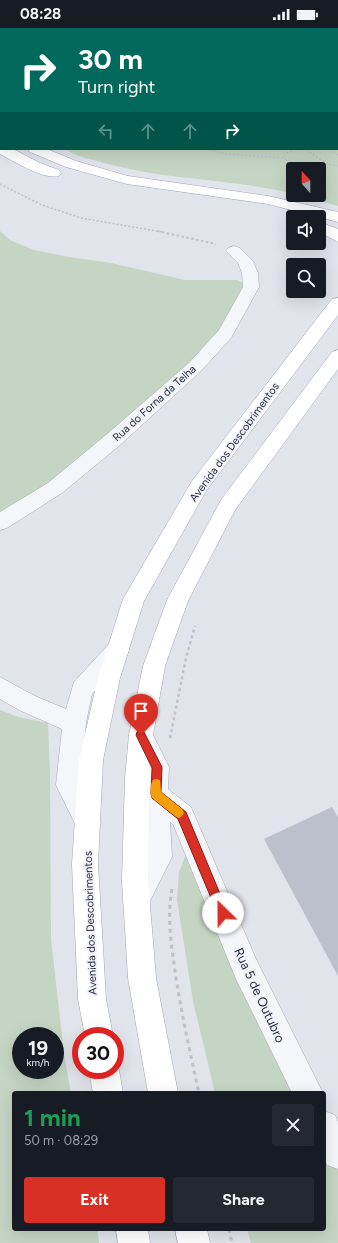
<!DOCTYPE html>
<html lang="en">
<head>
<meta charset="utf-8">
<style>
	:root { --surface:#171b24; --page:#242831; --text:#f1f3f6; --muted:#9ea1a6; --accent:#d93025 }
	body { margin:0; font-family:Figtree,sans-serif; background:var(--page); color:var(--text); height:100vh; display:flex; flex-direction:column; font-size:15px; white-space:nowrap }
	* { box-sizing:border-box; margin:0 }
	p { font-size:13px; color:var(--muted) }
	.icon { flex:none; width:22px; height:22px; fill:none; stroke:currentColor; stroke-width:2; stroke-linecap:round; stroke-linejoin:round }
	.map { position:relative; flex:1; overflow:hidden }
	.details { position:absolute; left:12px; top:1063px; width:314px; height:140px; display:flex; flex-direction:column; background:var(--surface); border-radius:4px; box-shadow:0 4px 16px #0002 }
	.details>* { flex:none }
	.top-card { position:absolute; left:0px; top:0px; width:338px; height:122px; box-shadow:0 4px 16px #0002; background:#00695c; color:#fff; overflow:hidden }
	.needle { width:26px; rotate:339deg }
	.tools { position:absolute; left:286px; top:134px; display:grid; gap:8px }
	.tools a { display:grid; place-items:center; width:40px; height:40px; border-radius:4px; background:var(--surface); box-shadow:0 4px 16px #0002; font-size:20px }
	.speed { position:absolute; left:12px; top:999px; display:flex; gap:8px; font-size:20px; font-weight:700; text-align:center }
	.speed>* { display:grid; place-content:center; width:52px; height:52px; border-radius:50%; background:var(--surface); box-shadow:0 4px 16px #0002; line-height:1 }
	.speed small { font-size:10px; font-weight:400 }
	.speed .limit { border:6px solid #d22; background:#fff; color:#111 }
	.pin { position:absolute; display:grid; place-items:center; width:34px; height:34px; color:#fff; margin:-41px -17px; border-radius:50% 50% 50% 0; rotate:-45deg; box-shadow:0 0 4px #0007 }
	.pin .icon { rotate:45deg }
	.me { position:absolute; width:44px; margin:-22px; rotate:337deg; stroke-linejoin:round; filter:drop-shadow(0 0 3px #0008) }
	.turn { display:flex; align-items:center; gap:14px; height:84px; padding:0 12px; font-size:18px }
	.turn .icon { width:52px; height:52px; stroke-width:2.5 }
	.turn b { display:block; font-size:28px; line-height:34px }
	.lanes { display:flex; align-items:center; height:38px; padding:0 12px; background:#0003; justify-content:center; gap:20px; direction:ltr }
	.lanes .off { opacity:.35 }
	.round { display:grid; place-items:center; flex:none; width:42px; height:42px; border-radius:4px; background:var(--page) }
	.head { display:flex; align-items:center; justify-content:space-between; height:68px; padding:0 12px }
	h1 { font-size:24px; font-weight:700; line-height:30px; color:#1e9e55 }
	.button { display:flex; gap:8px; margin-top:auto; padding:8px 12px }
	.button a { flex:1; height:46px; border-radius:4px; background:var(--accent); color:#fff; font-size:16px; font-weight:700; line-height:46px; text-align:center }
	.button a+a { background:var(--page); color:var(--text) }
	.status { display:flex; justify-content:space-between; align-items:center; height:28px; padding:0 20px; background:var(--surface); direction:ltr }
	.status svg { height:11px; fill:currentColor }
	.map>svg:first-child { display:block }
	.green { fill:#c4d6c3; fill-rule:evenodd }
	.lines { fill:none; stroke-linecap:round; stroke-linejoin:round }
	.stream { fill:#9babce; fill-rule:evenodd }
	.building { fill:#bcbfcc }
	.minor-casing { stroke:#a7aab7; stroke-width:1 }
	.major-casing { stroke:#a0a6b8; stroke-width:1 }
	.path-far3 { stroke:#c0c2ca; stroke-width:1.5; stroke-dasharray:2 2; stroke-linecap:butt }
	.path-far2 { stroke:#c0c2ca; stroke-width:2; stroke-dasharray:2.5 2.5; stroke-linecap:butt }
	.path-far1 { stroke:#c0c2ca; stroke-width:2.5; stroke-dasharray:3 3; stroke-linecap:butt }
	.path { stroke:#c0c2ca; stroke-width:3; stroke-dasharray:4 4; stroke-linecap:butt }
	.minor { fill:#f5f6f9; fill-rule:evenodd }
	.major { fill:#fff; fill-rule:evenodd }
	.route { fill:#d93025; stroke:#8d1f18 }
	.slow { fill:#f59e0b }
	.labels { text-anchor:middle; stroke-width:4; stroke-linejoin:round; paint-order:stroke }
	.street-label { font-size:11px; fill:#292e45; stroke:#f2f4f9 }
	.near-street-label { font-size:13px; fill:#292e45; stroke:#f2f4f9 }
</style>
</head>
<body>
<div class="status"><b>08:28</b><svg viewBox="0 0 49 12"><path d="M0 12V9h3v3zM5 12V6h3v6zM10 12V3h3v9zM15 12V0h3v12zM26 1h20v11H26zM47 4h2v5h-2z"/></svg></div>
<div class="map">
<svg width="338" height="1215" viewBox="0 0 338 1215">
	<rect width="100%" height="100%" fill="#e2e4ec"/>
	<g class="green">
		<path d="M 80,0 L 338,0 L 338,100 L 337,1 Z"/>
		<path d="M 338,113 L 338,178 L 299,167 L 319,167 L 319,141 L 293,141 L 293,166 C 232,150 169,153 108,136 C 94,132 77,129 65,121 L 337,121 Z"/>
		<path d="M 0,203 L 10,212 L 34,222 L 69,229 L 111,235 L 185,252 L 237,252 L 251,259 L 208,324 L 8,488 L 0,484 Z"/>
		<path d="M 0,682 L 18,689 L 48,695 L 50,745 L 51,911 L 64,1026 L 71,1065 L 14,1065 L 14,1201 L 97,1201 L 99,1215 L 0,1215 ZM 21,1008 L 55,1008 L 55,1042 L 21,1042 Z"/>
		<path d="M 189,818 L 302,1065 L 215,1065 L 193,973 L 177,872 L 179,844 Z"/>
		<path d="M 324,1112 L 338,1143 L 338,1215 L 251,1215 L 247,1201 L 324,1201 Z"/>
	</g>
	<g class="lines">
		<rect class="stream" x="23" y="0" width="4" height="1"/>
	</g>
	<path class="building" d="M 332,779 L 338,789 L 338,948 L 264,811 Z"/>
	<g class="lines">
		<g class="minor-casing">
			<g id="minor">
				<path d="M 234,218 L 240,220 L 253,233 L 258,245 L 259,259 L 231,310 L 201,343 L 120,417 L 62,465 L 7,500 L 0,502 L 0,484 L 48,455 L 106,407 L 189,335 L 219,302 L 243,259 L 242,245 L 238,235 L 226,223 L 228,220 Z"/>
				<path d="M 118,612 L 126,615 L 129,622 L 126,629 L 92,666 L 86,695 L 80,756 L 101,795 L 97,804 L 88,807 L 79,804 L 56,757 L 62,701 L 19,682 L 0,671 L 0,649 L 35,668 L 66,681 L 74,654 L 110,615 Z"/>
				<path d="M 141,696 L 149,699 L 169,739 L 168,761 L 191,779 L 256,931 L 323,1065 L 292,1065 L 236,951 L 173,796 L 170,794 L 172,829 L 145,883 L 136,887 L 127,883 L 123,874 L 146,827 L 144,766 L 145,740 L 129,707 L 133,699 Z"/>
				<path d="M 324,1083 L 335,1087 L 338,1094 L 338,1141 L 327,1137 L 324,1130 Z"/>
			</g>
		</g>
		<g class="major-casing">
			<g id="major">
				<rect x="0" y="96" width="1" height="9"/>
				<path d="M 0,117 L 1,121 L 13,121 L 40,135 L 59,142 L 61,145 L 59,148 C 43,152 14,133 0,126 Z"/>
				<path d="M 28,121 L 47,121 L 76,133 L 128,148 L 268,168 L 338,184 L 338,194 L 268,176 L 127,156 L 66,139 L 30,124 Z"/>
				<path d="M 319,194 L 338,201 L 338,214 L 319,204 Z"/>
				<path d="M 338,270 L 338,287 L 206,463 L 144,573 L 120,650 L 103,732 L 98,836 L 106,971 L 113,1008 L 85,1008 L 78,971 L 72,836 L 79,732 L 98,650 L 123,571 L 192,453 L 332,271 Z"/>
				<path d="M 338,322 L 338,341 L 235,482 L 188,573 L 165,638 L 153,707 L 149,750 L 148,853 L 156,950 L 178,1065 L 148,1065 L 128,950 L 122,853 L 125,750 L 129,707 L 143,638 L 167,572 L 221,472 L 332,324 Z"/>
				<path d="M 115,1033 L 119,1042 L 123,1065 L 93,1065 L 89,1042 L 115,1042 Z"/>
				<path d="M 116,1201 L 148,1201 L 150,1215 L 118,1215 Z"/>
				<path d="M 175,1201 L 207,1201 L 210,1215 L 178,1215 Z"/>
			</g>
		</g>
		<g class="path-far3">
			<path d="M 270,0 L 272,1"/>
			<path d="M 206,121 L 227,126 L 284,130"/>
			<path d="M 298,121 L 307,122 L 327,136 L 338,138"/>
			<path d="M 330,121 L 338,127"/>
			<path d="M 293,142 L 284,130 L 287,125 L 296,121"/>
			<path d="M 0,156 L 42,177 L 81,190 L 162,204"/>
		</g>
		<path class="path-far2" d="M 157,203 L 216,216"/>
		<path class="path-far1" d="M 170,710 L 186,630 L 195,598"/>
		<g class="path">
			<path d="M 172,861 C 167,889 171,915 175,943 C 181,984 190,1024 199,1065"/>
			<path d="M 78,1019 L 81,1034"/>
			<path d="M 229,1201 L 232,1215"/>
		</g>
		<use href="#minor" class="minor"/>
		<use href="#major" class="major"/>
	</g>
	<path class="route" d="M 141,703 L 144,704 L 162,739 L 161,764 L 186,784 L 228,885 L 227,889 L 223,891 L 219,889 L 178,791 L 152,770 L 151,766 L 152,740 L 136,707 L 137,704 Z"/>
	<path class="slow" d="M 156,751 L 160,752 L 161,764 L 182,781 L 184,785 L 182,788 L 179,790 L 175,788 L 152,770 C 150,765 150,757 153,752 Z"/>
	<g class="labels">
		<g class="street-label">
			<text transform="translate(154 375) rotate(-42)" y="4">Rua do Forna da Telha</text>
			<text transform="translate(234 414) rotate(-54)" y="4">Avenida dos Descobrimentos</text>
			<text transform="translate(90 895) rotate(-92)" y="4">Avenida dos Descobrimentos</text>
		</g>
		<g class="near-street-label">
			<text transform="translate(260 967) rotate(65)" y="5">Rua 5 de Outubro</text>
		</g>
	</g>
</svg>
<div class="tools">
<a><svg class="needle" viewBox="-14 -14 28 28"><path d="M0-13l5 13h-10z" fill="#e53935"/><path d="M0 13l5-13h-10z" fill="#9ea1a6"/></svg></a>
<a><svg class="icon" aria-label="sound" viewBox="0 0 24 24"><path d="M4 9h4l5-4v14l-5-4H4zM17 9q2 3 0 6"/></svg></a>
<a><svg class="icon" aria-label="search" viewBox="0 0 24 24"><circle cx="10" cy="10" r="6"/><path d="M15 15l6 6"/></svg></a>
</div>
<div class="speed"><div>19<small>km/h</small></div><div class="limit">30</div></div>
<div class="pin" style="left:141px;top:707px;background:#d93025"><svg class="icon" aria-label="arrive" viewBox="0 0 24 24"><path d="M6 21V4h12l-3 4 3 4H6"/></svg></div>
<svg class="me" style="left:223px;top:885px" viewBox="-20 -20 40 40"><circle r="19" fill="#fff"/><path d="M0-13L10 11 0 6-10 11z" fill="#d93025"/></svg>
<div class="top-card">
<div class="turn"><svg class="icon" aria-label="right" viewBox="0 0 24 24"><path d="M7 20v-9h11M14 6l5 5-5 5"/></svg><div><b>30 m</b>Turn right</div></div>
<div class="lanes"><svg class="icon off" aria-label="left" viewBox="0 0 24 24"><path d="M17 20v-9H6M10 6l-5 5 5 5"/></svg><svg class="icon off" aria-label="ahead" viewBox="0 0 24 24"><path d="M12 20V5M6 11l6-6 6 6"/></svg><svg class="icon off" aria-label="ahead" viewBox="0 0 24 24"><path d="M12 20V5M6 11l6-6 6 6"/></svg><svg class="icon" aria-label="right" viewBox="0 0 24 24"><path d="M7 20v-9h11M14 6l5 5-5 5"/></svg></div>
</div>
<section class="details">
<div class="head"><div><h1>1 min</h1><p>50 m · 08:29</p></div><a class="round"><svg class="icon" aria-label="close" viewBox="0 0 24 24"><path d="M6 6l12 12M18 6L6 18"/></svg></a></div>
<div class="button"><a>Exit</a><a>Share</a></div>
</section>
</div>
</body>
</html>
